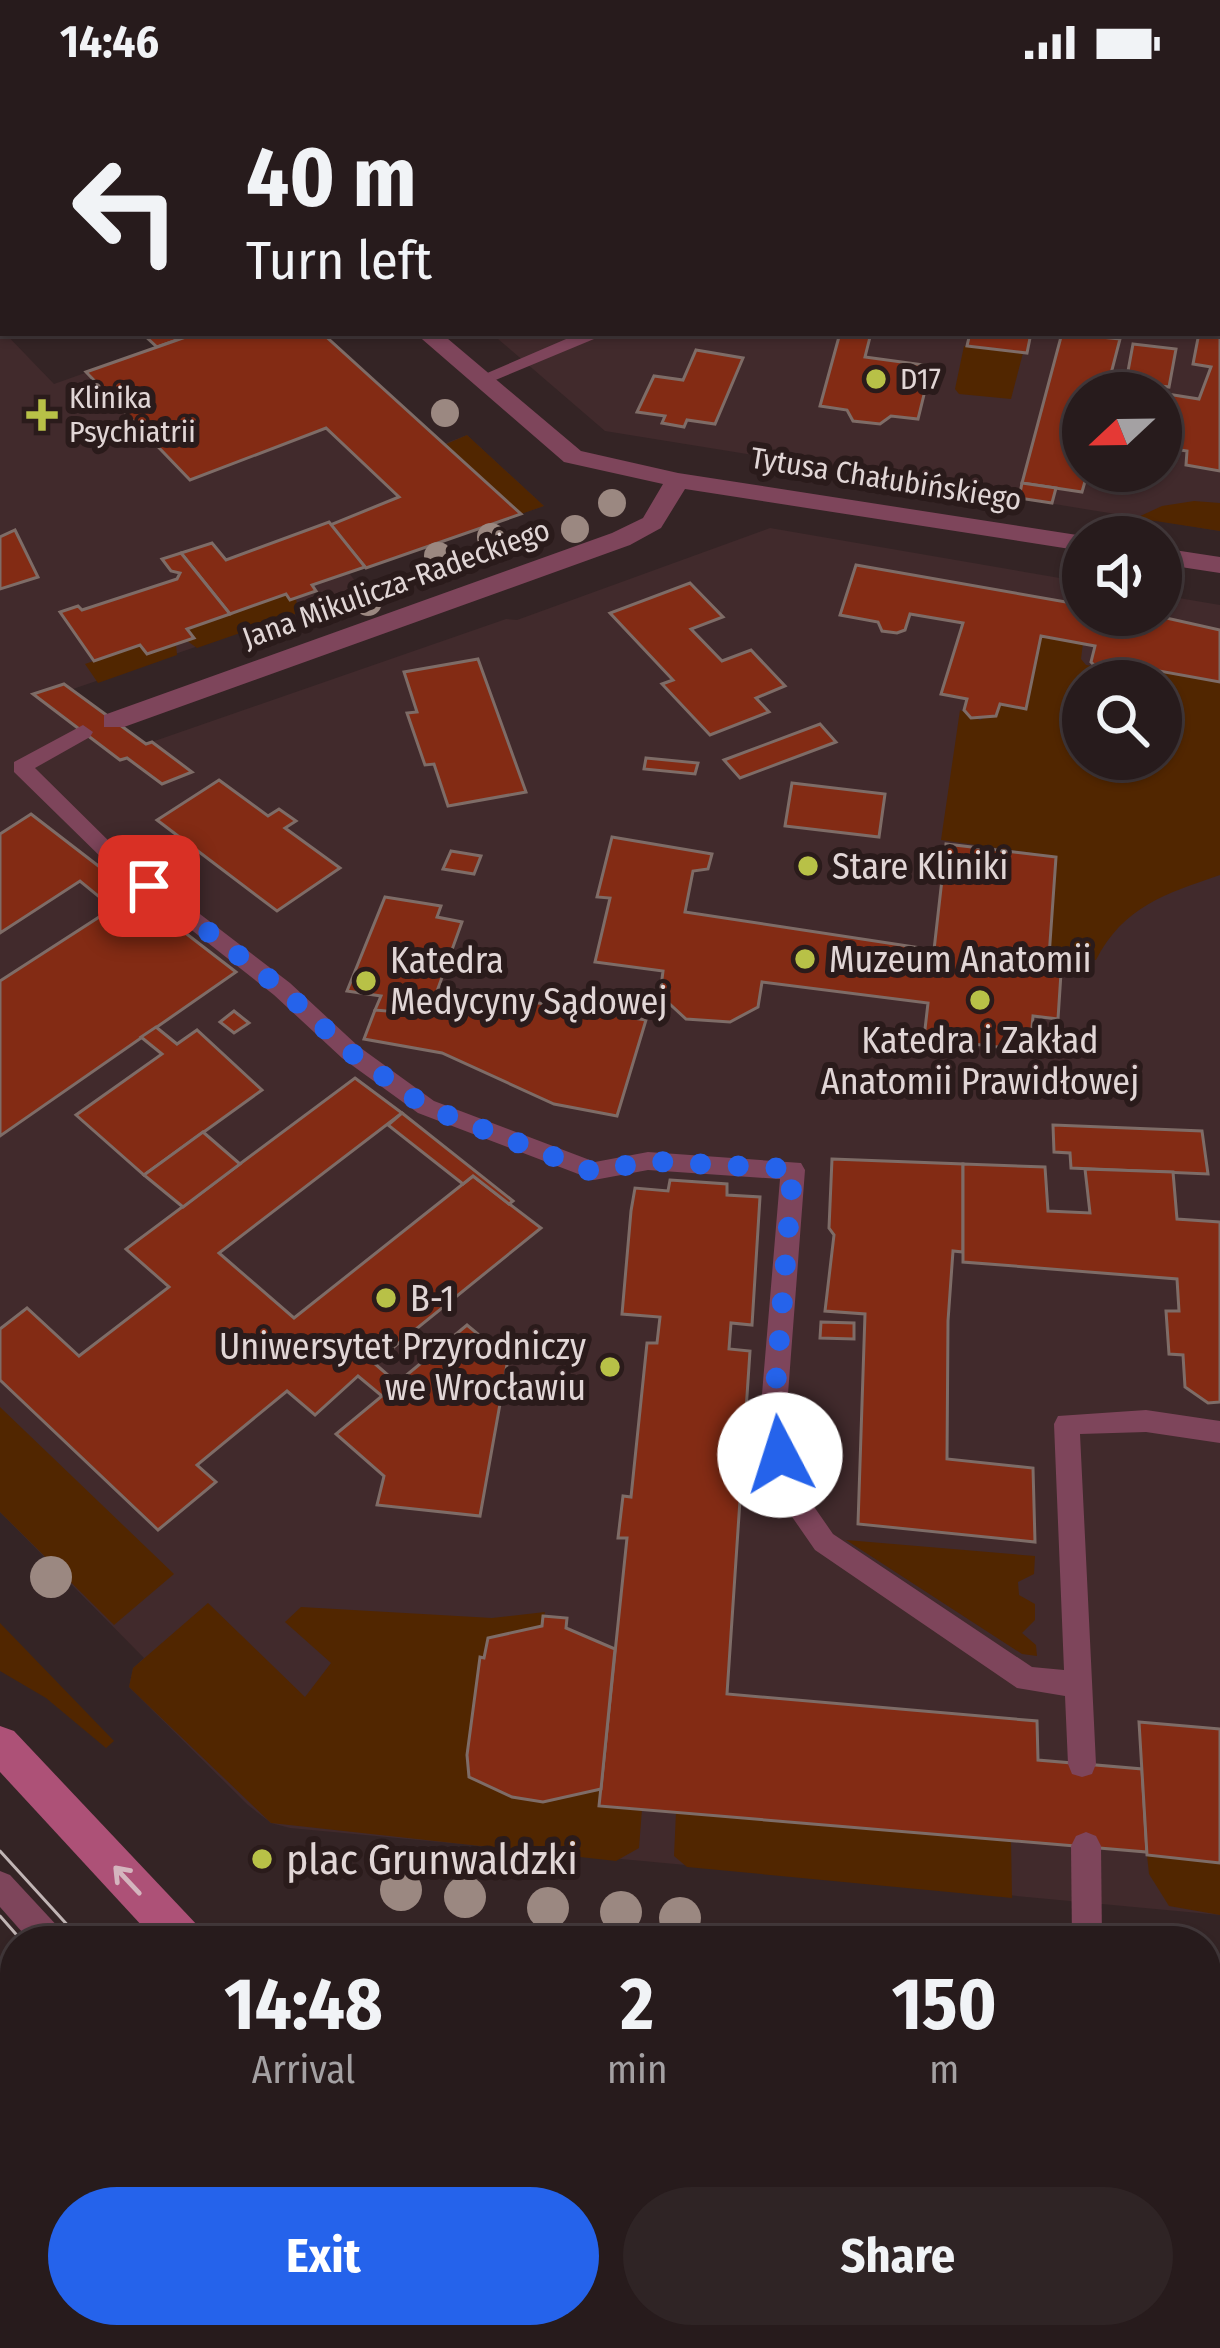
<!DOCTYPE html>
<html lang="en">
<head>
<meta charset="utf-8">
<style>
	:root { --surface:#271b1c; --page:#2f2425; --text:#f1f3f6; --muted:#a4a1a3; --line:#43393b; --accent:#2563eb }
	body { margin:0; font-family:"Fira Sans Condensed",sans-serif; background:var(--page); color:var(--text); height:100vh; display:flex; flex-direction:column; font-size:45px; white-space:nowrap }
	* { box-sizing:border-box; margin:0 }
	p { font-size:39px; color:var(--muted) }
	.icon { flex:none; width:66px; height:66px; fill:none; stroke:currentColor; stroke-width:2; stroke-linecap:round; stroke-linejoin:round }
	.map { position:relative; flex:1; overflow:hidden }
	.side { position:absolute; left:0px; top:1842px; width:1221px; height:423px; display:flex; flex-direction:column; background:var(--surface); border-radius:48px 48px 0 0; box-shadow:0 3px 9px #0004,0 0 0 3px var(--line) }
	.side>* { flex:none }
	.hud { position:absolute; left:0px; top:0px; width:1221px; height:252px; box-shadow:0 3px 9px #0004,0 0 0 3px var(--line); background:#271b1c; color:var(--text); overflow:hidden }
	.needle { width:78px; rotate:248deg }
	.buttons { position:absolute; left:1062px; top:288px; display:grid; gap:24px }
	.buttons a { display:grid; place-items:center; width:120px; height:120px; border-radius:50%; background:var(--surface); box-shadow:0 3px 9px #0004,0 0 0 3px var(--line); font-size:60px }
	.pin { position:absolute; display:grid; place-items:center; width:102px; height:102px; color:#fff; margin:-51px; border-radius:24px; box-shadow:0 6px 18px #0006 }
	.me { position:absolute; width:132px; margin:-66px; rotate:355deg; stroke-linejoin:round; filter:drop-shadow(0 0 9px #0008) }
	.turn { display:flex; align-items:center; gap:42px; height:252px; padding:0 48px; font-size:54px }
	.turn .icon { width:156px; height:156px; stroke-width:2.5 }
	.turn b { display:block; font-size:84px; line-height:102px }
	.eta { display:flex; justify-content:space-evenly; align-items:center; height:204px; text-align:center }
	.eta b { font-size:72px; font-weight:700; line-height:84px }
	.cta { display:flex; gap:24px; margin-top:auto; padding:24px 48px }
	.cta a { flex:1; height:138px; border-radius:72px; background:var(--accent); color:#fff; font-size:48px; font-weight:700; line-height:138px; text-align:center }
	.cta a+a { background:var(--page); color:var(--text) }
	.status { display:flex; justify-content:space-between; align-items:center; height:84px; padding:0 60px; background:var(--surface); direction:ltr }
	.status svg { height:33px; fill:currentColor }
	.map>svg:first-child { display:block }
	.built { fill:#412a2c; fill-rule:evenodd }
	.green { fill:#512600; fill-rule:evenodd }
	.building { fill:#832b14; stroke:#7e6c67; stroke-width:3 }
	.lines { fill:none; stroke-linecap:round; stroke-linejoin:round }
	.service { fill:#7e455b; fill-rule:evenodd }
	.minor { fill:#7e455b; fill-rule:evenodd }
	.tertiary { fill:#7e455b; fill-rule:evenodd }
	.secondary { fill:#ad5177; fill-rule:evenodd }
	.tram { stroke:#c1b5b5; stroke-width:3 }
	.tree { fill:#9b8881 }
	.oneway { stroke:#d4b5be }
	.route { stroke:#2563eb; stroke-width:21; stroke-dasharray:0 37.8 }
	.poi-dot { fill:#b8c147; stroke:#2a1b1b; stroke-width:4.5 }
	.labels { text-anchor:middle; stroke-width:12; stroke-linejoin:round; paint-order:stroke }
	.far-poi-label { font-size:30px; fill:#e1d6d6; stroke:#2a1b1b; text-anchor:start }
	.far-street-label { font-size:30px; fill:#e1d6d6; stroke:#2a1b1b }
	.poi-label { font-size:36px; fill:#e1d6d6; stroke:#2a1b1b; text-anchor:start }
	.near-poi-label { font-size:42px; fill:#e1d6d6; stroke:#2a1b1b; text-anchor:start }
</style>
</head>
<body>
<div class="status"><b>14:46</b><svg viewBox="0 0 49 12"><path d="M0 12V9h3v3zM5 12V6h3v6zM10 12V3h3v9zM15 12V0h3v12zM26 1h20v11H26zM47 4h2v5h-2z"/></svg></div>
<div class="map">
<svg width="1220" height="2264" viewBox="0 0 1220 2264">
	<rect width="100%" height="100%" fill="#342425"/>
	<g class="built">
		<path d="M 779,0 L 1220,0 L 1220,447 L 605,347 L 491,249 L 1218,249 L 1218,3 L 758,3 ZM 1083,309 L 1161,309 L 1161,387 L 1083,387 Z"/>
		<path d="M 0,244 L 54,300 L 197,249 L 322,249 L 444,360 L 467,351 L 544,422 L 349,489 L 362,506 L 73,605 L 146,660 L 506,535 L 517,536 L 770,444 L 1083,498 L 1083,531 L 1161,531 L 1161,511 L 1220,521 L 1220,1831 L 290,1744 L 271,1739 L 248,1721 L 129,1603 L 133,1584 L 144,1574 L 0,1428 ZM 1083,597 L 1161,597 L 1161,675 L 1083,675 Z"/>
	</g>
	<g class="green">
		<path d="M 0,0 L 531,0 L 3,3 L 0,60 Z"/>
		<path d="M 964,262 L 1023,269 L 1011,315 L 959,310 L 955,305 Z"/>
		<path d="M 467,351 L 544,422 L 521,430 L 444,361 Z"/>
		<path d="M 1194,417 L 1220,419 L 1220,447 L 1136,434 L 1162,422 Z"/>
		<path d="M 286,510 L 296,514 L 298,529 L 197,564 L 186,556 L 193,553 L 187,545 Z"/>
		<path d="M 1032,550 L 1083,559 L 1081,575 L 1086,581 L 1104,584 L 1112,577 L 1220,595 L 1220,791 C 1165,810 1124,822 1096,876 L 1083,874 L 1076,882 L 1061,880 L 1060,871 L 1047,868 L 1054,772 L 941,756 L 960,626 L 980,636 L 989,631 L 992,620 L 1018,623 ZM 1083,597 L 1161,597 L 1161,675 L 1083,675 Z"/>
		<path d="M 176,560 L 177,571 L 98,599 L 85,580 L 140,561 L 147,570 Z"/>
		<path d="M 0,1323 L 174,1490 L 114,1541 L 0,1428 Z"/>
		<path d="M 846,1456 L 1035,1472 L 1034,1490 L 1018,1498 L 1019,1511 L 1035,1520 L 1035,1536 L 1022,1549 L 1036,1561 L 1037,1572 L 1022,1570 Z"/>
		<path d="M 208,1519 L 305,1613 L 331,1579 L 285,1538 L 301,1523 L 492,1534 L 545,1528 L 542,1542 L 488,1554 L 484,1574 L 480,1574 L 469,1692 L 518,1715 L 549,1718 L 601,1705 L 642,1725 L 639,1764 L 616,1777 L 271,1739 L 129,1603 L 133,1584 Z"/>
		<path d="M 0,1539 L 114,1657 L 106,1664 L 46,1614 L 0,1587 Z"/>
		<path d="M 676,1728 L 1011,1756 L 1012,1814 L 687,1783 L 674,1772 Z"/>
		<path d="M 1147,1771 L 1220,1779 L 1220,1831 L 1169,1822 L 1149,1790 Z"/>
	</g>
	<g class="building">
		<path d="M 1220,246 L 1220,387 L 1186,381 L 1187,367 L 1161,363 L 1161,309 L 1199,315 L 1211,283 L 1193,280 L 1199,249 Z"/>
		<path d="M 149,249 L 197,249 L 157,263 L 144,251 Z"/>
		<path d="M 197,249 L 322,249 L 521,430 L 366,484 L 330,441 L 399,413 L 326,344 L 190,396 L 86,288 Z"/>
		<path d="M 840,249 L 871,249 L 865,273 L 931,282 L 918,335 L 891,332 L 880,340 L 853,337 L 847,326 L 820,322 Z"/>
		<path d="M 970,249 L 1031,249 L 1027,269 L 967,262 Z"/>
		<path d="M 1062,249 L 1120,255 L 1106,309 L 1083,309 L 1083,387 L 1088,387 L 1082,408 L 1022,399 Z"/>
		<path d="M 1133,260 L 1176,265 L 1169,303 L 1126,298 Z"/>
		<path d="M 696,266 L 743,274 L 715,340 L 687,336 L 684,343 L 662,339 L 665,332 L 637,328 L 654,292 L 683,296 Z"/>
		<path d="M 1022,399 L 1056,404 L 1052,419 L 1019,414 Z"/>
		<path d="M 329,438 L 365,483 L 312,501 L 316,507 L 290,516 L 286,510 L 230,530 L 181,469 L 212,459 L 226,476 Z"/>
		<path d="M 15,446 L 38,493 L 0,505 L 0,453 Z"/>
		<path d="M 181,469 L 230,530 L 187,545 L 194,554 L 147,570 L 140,561 L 94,577 L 60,528 L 78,522 L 82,526 L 177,495 L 180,489 L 171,487 L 162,475 Z"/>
		<path d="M 856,481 L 1083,521 L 1083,531 L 1153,531 L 1220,546 L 1220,598 L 1121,580 L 1113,586 L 1097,584 L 1091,578 L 1095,562 L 1041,552 L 1026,625 L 1000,620 L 996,632 L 971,634 L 964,626 L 967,615 L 941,610 L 963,539 L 910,530 L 905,546 L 897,549 L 882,547 L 878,538 L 840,531 Z"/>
		<path d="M 690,499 L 723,533 L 691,545 L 722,577 L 751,566 L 785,602 L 756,614 L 769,628 L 710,651 L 662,600 L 673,596 L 610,529 Z"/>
		<path d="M 478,575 L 526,708 L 448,722 L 434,680 L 425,681 L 407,629 L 417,628 L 404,588 Z"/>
		<path d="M 64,600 L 146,660 L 152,658 L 192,688 L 162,700 L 127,674 L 120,676 L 33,610 Z"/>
		<path d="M 820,640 L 836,658 L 740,694 L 724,676 Z"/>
		<path d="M 646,674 L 698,679 L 695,690 L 644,685 Z"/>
		<path d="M 219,696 L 268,732 L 279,725 L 296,737 L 285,744 L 340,784 L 277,827 L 157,736 Z"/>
		<path d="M 792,699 L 885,710 L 879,753 L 785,742 Z"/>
		<path d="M 31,730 L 236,888 L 0,1052 L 0,897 L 113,824 L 80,797 L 0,849 L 0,750 Z"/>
		<path d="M 612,753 L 712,770 L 708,785 L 693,787 L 685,828 L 934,866 L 946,760 L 1056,773 L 1049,873 L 1062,874 L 1058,935 L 1033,932 L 1030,967 L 924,954 L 928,919 L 762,898 L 758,923 L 730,938 L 686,935 L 660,911 L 663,887 L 595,878 L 610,814 L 597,813 Z"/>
		<path d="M 451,767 L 481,772 L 474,790 L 443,785 Z"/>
		<path d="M 385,813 L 441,822 L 437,833 L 462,838 L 427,935 L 375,926 L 381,912 L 347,907 Z"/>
		<path d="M 488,911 L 646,936 L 617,1032 L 554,1020 L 442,969 L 364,955 L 375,926 L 447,932 L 458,918 L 476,926 Z"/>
		<path d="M 234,927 L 249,939 L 234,949 L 220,938 Z"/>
		<path d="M 156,943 L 177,960 L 197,946 L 262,1006 L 144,1091 L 76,1031 L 162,970 L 141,953 Z"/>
		<path d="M 355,994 L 402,1029 L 219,1169 L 294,1234 L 473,1092 L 541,1144 L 374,1279 L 397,1299 L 467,1241 L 508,1275 L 480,1432 L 377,1421 L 384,1392 L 336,1350 L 382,1312 L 358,1292 L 315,1331 L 287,1307 L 197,1381 L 216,1398 L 158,1446 L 0,1296 L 0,1245 L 27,1224 L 79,1272 L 169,1203 L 126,1165 Z"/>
		<path d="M 402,1029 L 513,1117 L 509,1120 L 473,1092 L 463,1100 L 388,1041 Z"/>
		<path d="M 1053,1041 L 1202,1047 L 1208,1090 L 1071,1084 L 1070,1069 L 1054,1068 Z"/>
		<path d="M 203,1048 L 240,1080 L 183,1123 L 144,1091 Z"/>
		<path d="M 832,1075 L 963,1080 L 963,1168 L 953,1167 L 948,1237 L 947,1375 L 1033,1384 L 1035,1458 L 858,1440 L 865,1230 L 825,1227 L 834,1151 L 829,1144 Z"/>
		<path d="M 963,1080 L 1045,1083 L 1048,1127 L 1090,1129 L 1085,1085 L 1173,1088 L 1177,1135 L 1220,1138 L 1220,1318 L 1208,1319 L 1185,1303 L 1183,1271 L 1169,1270 L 1166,1227 L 1179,1227 L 1177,1195 L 963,1178 Z"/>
		<path d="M 670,1096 L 727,1100 L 727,1111 L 760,1113 L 752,1241 L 731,1239 L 729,1265 L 750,1267 L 727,1610 L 1037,1637 L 1038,1676 L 1142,1685 L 1147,1768 L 599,1722 L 627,1454 L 618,1454 L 623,1412 L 631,1413 L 647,1259 L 657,1259 L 660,1233 L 622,1230 L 631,1127 L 635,1104 L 668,1107 Z"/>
		<path d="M 821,1238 L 854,1239 L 854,1255 L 820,1254 Z"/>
		<path d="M 543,1532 L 567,1534 L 566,1544 L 615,1565 L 601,1705 L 543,1718 L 512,1713 L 469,1693 L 467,1671 L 480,1573 L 484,1574 L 488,1554 L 542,1542 Z"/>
		<path d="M 1139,1638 L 1220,1645 L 1220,1779 L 1147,1771 Z"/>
		<path d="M 1206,2093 L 1220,2094 L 1220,2264 L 896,2264 L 881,2250 L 1206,2250 Z"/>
	</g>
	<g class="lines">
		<g class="service">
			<rect x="1218" y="89" width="2" height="10"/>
			<path d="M 580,249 L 746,249 L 738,254 L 594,255 L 486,300 L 471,296 Z"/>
			<path d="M 83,641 L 93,648 L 90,653 L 35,684 L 123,771 L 290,899 L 358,962 L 434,1017 L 595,1078 L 648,1068 L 801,1079 L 805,1086 L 788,1310 L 793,1371 L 808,1414 L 833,1450 L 1032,1583 L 1064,1586 L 1054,1340 L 1058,1332 L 1146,1326 L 1220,1337 L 1220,1359 L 1146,1348 L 1080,1350 L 1096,1680 L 1092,1690 L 1082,1693 L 1072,1690 L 1068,1680 L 1065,1612 L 1017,1604 L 815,1466 L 788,1427 L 767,1371 L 762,1310 L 780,1095 L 648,1086 L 594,1096 L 418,1029 L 342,974 L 274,911 L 109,781 L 14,688 L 14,678 Z"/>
			<path d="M 1086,1748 L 1096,1752 L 1101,1762 L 1102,1857 L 1072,1857 L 1071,1762 L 1076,1752 Z"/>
			<path d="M 0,1787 L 10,1791 L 61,1846 L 65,1857 L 30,1857 L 0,1823 Z"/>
			<path d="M 386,2250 L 425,2250 L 432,2264 L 393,2264 Z"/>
		</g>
		<g class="minor">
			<rect x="0" y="63" width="3" height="12"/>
			<path d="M 415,249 L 441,249 L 581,367 L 678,389 L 1090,453 L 1083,453 L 1083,467 L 685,405 L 661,444 L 630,461 L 124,643 L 104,643 L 104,631 L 612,449 L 643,434 L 663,400 L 564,378 Z"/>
			<path d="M 1161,464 L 1220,473 L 1220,489 L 1161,480 Z"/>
		</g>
		<g class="tertiary">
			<path d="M 1206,1919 L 1220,1921 L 1220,1963 L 1206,1961 Z"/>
			<path d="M 635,2250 L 681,2250 L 686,2264 L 640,2264 Z"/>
		</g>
		<g class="secondary">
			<path d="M 0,1642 L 14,1647 L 199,1843 L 205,1857 L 156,1857 L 0,1688 Z"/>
			<path d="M 0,1973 L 15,1979 L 15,2032 L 0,2026 Z"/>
			<path d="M 194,2250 L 246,2250 L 252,2264 L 200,2264 Z"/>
			<path d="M 533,2250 L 586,2250 L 592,2264 L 539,2264 Z"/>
		</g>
		<g class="tram">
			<path d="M 0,1767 L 82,1857"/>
			<path d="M 0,1832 L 22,1857"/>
			<path d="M 374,2250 L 387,2264"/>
			<path d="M 436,2250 L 449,2264"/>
		</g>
	</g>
	<g class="tree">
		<circle cx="445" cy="329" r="14"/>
		<circle cx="612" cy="419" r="14"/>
		<circle cx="575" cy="445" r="14"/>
		<circle cx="491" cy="453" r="14"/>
		<circle cx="438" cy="472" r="14"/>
		<circle cx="368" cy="518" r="14"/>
		<circle cx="51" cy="1493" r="21"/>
		<circle cx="401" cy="1806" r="21"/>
		<circle cx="465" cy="1813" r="21"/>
		<circle cx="548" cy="1824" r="21"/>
		<circle cx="621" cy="1828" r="21"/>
		<circle cx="680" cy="1834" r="21"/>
	</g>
	<defs><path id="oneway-shaft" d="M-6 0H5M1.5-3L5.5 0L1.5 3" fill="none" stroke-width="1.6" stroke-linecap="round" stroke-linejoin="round" transform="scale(3)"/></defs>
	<use class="oneway" href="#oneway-shaft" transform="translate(127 1796) rotate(-133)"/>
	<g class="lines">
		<path class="route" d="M 149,802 L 282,905 L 350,968 L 426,1023 L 593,1088 L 648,1077 L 793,1085 L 775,1310 L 780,1371"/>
	</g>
	<g class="poi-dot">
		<circle cx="876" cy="295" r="12"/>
		<path d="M36 313h12v12h12v12h-12v12h-12v-12h-12v-12h12z"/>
		<circle cx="808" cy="782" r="12"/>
		<circle cx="805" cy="875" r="12"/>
		<circle cx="366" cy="897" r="12"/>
		<circle cx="980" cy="916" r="12"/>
		<circle cx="386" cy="1214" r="12"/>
		<circle cx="610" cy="1283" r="12"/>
		<circle cx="262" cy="1775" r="12"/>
	</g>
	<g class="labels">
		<g class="far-poi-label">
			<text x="900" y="305">D17</text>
			<text x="69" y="324">Klinika<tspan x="69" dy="34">Psychiatrii</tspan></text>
		</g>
		<g class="far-street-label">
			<text transform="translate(886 395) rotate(9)" y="10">Tytusa Chałubińskiego</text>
			<text transform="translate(396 500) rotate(-20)" y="10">Jana Mikulicza-Radeckiego</text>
		</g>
		<g class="poi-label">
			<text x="832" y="795">Stare Kliniki</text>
			<text x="829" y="888">Muzeum Anatomii</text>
			<text x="390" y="889">Katedra<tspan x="390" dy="41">Medycyny Sądowej</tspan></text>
			<text x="980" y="969" text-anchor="middle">Katedra i Zakład<tspan x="980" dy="41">Anatomii Prawidłowej</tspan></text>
			<text x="410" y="1227">B-1</text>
			<text x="586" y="1275" text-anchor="end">Uniwersytet Przyrodniczy<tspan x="586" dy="41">we Wrocławiu</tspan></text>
		</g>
		<g class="near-poi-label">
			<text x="286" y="1790">plac Grunwaldzki</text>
		</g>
	</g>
</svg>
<div class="buttons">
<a><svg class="needle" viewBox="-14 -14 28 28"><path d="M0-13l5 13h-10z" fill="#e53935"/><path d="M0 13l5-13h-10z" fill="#a4a1a3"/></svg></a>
<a><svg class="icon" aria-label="sound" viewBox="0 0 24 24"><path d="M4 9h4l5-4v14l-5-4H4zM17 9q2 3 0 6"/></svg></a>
<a><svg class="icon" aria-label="search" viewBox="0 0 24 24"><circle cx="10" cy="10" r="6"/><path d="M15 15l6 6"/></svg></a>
</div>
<div class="pin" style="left:149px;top:802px;background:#d93025"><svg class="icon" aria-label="arrive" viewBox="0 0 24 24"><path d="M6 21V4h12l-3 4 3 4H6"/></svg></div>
<svg class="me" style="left:780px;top:1371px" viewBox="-20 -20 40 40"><circle r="19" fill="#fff"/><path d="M0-13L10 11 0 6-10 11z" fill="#2563eb"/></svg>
<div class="hud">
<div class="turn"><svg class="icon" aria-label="left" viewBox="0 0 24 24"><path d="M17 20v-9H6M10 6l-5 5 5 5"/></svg><div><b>40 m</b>Turn left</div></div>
</div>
<section class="side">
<div class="eta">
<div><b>14:48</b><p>Arrival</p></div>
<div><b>2</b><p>min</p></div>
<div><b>150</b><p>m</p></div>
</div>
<div class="cta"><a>Exit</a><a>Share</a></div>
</section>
</div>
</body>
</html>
